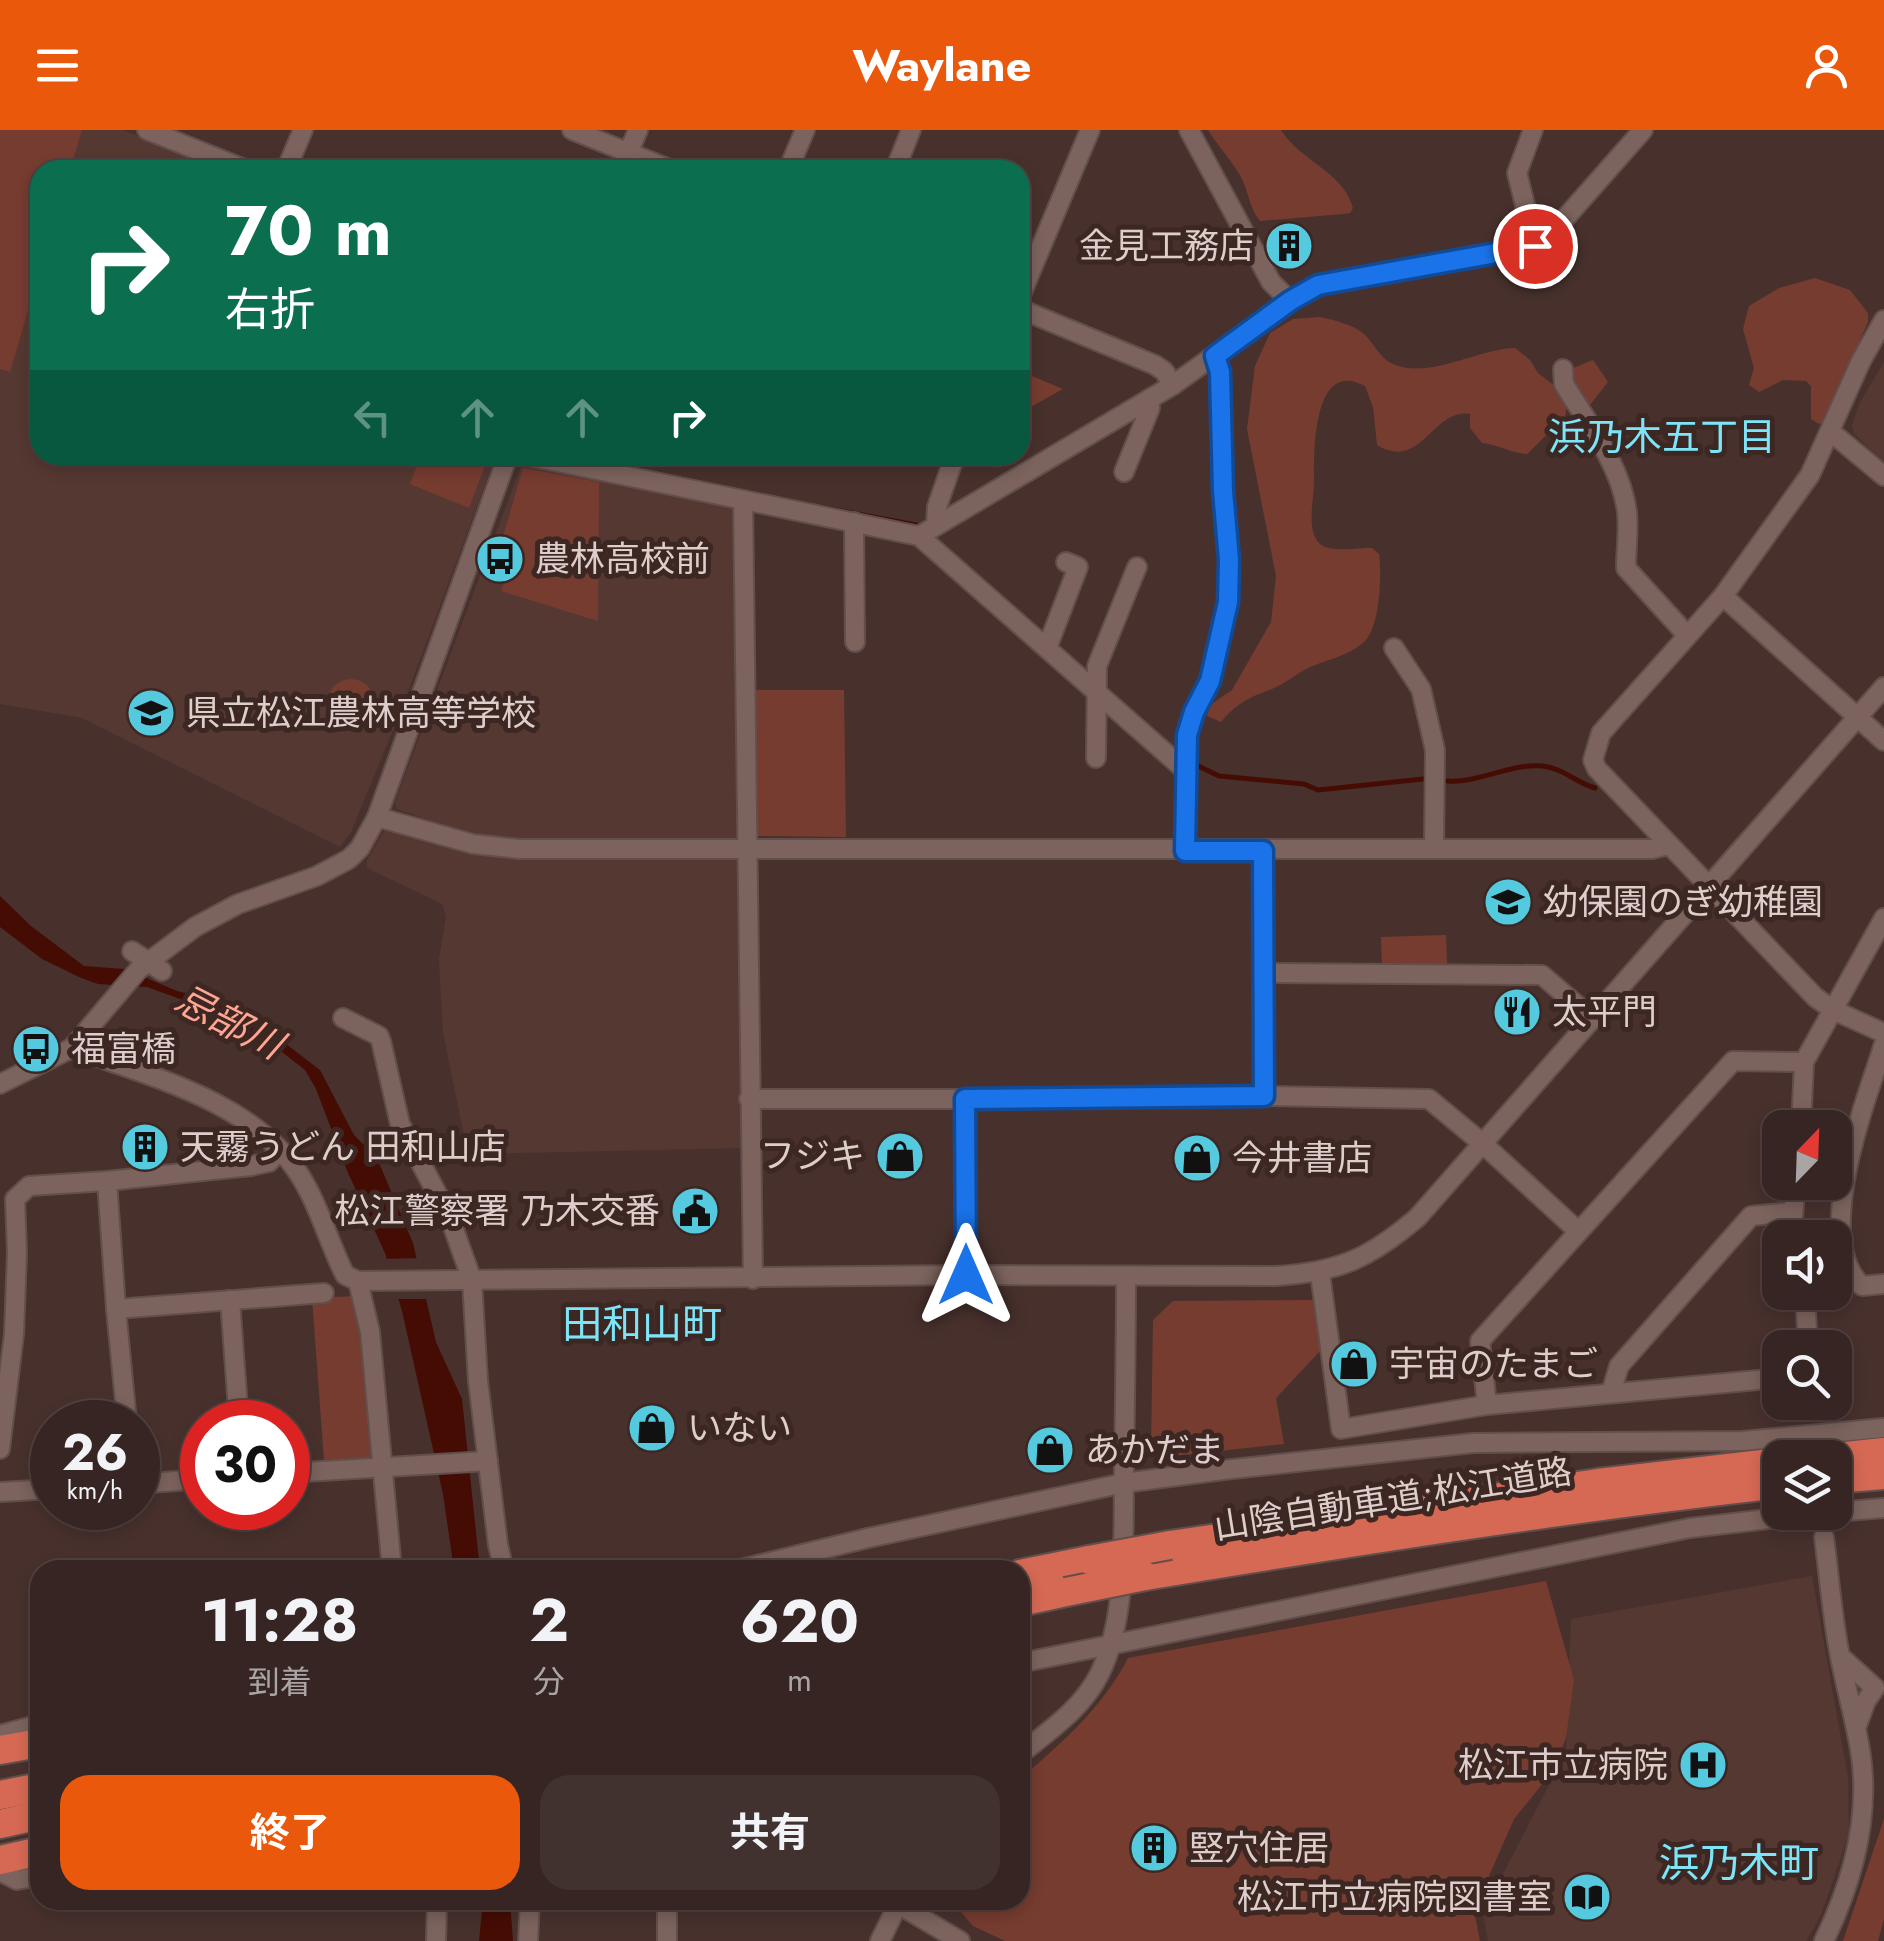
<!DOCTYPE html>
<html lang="ja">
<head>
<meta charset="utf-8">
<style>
	:root { --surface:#362522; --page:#41312f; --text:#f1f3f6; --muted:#aaa5a5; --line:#504240; --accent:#ea580c }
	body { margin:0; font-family:Jost,"Noto Sans JP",sans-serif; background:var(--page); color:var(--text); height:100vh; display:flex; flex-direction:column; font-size:38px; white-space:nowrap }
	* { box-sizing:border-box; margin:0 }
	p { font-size:32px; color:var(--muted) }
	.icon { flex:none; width:55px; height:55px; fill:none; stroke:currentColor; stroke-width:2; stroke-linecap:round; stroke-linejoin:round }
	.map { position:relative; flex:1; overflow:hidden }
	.sheet { position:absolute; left:30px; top:1430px; width:1000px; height:350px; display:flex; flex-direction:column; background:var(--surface); border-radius:30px; box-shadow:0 5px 15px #0003,0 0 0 2px var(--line) }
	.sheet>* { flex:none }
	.banner { position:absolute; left:30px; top:30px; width:1000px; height:305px; border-radius:30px; box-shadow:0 5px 15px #0003,0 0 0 2px var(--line); background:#0b6e4f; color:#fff; overflow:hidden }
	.needle { width:65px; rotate:23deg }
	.buttons { position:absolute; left:1762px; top:980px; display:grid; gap:20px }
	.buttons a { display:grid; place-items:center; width:90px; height:90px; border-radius:20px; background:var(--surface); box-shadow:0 5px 15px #0003,0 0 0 2px var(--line); font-size:50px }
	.speed { position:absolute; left:30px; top:1270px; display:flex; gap:20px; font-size:50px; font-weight:700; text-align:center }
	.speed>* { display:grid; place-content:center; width:130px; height:130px; border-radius:50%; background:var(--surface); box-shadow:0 5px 15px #0003,0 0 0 2px var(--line); line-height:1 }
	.speed small { font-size:25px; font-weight:400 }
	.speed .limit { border:15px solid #d22; background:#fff; color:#111 }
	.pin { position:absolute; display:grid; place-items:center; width:85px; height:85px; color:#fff; margin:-42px; border:5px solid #fff; border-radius:50%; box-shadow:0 2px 10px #0007 }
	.me { position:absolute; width:110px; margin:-55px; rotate:0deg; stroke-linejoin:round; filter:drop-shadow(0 0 8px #0008) }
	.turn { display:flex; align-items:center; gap:35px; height:210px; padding:0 30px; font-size:45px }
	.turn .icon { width:130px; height:130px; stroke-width:2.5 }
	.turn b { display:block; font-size:70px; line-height:85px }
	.lanes { display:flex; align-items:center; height:95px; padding:0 30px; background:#0003; justify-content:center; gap:50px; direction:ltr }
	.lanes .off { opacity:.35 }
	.eta { display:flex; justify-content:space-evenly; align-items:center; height:170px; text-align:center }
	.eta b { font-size:60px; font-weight:700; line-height:70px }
	.action { display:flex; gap:20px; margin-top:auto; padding:20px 30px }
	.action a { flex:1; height:115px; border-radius:30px; background:var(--accent); color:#fff; font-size:40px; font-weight:700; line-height:115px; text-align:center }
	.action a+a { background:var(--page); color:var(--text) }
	header { display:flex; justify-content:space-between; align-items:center; height:130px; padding:0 30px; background:var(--accent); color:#fff; font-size:45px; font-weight:700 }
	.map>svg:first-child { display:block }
	.built { fill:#563832 }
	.green { fill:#763c30 }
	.water { fill:#450c04 }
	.pier { fill:#48312d }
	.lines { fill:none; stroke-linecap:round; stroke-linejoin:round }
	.stream { stroke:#450c04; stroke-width:5 }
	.minor-tunnel { stroke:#5e4945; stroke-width:18; stroke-dasharray:18 9; stroke-linecap:butt }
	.minor-casing { stroke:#624f4c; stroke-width:22 }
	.highway-casing { stroke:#624f4c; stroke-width:32 }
	.minor { stroke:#7c635d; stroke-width:18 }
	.highway { stroke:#d66954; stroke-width:28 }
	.highway-bridge-casing { stroke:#624f4c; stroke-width:32; stroke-linecap:butt }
	.highway-bridge { stroke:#d66954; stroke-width:28 }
	.route-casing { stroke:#114b97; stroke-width:25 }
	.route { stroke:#1a73e8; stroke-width:18 }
	.labels { text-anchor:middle; stroke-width:10; stroke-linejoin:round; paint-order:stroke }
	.poi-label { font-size:35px; fill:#ddcecb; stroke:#3d2723; text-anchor:start }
	.street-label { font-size:35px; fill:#ddcecb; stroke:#3d2723 }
	.neighbourhood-label { font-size:38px; fill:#7ee5f9; stroke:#3d2723 }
	.water-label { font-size:38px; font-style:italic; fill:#ffa592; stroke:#3d2723 }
	.quarter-label { font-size:40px; fill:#7ee5f9; stroke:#3d2723 }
</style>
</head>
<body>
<header><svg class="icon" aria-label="menu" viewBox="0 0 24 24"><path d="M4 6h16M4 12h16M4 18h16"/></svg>Waylane<svg class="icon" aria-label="person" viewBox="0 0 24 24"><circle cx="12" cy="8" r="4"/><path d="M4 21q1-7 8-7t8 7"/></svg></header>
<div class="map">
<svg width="1884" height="1811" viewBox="0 0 1884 1811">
	<rect width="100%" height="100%" fill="#48312d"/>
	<g class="built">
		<path d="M 0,0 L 123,0 L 222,40 L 40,40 L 40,325 L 496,325 L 402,578 L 351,702 L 340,717 L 82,588 L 0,574 Z"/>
		<path d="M 1884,232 L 1884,333 L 1855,305 L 1852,296 L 1859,274 Z"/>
		<path d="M 522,334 L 715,372 L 738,381 L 743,708 L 737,713 L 609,713 L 521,709 L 465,703 L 397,679 L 395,672 Z"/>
		<path d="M 386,698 L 507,727 L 740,725 L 742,1018 L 472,1024 L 467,1021 L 443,902 L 439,829 L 446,787 L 442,774 L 367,738 L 367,730 Z"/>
		<path d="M 1812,1446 L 1848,1648 L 1849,1704 L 1821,1785 L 1806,1811 L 1488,1811 L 1483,1783 L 1566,1622 L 1571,1489 Z"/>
	</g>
	<g class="green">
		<path d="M 0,0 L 82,0 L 70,40 L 40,40 L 40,140 L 10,242 L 0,239 Z"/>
		<path d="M 1208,0 L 1281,0 C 1301,32 1343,41 1353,78 L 1350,83 L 1343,84 L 1260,91 C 1249,78 1249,62 1241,47 C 1232,31 1218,16 1208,0 Z"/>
		<path d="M 1815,148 L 1850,160 L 1868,183 L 1868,192 L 1849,235 L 1840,266 L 1826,291 L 1819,294 L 1811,289 L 1811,256 L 1806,251 L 1783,250 L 1759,262 L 1749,255 L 1754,238 L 1743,199 L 1749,176 L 1779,158 Z"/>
		<path d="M 1320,187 C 1334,190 1352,194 1364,204 C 1374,213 1379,227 1391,233 C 1426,251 1477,219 1515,218 L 1530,230 L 1538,243 L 1560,260 L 1567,275 L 1565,287 L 1527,324 C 1511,323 1499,315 1482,313 L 1470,298 L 1470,284 C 1432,278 1422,342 1377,315 L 1373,277 L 1365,256 C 1312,227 1314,324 1314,352 C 1314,370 1306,399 1319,413 C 1330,424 1358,417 1372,418 L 1379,424 C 1382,445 1380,500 1363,513 C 1346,527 1325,530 1306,539 C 1295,545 1284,554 1272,559 C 1250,567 1237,573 1221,592 L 1207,586 L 1210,575 L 1232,560 L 1271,492 L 1276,446 L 1247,299 L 1255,236 L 1270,203 L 1293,189 Z"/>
		<path d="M 1593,230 L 1608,252 L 1586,280 L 1566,241 Z"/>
		<path d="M 1020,241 L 1063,259 L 1020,283 Z"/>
		<path d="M 421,325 L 489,325 L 469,378 L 410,354 Z"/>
		<path d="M 523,338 L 599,352 L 598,491 L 501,461 L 508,441 L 517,435 L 499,420 Z"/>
		<circle cx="351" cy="572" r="23"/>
		<path d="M 752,560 L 844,560 L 846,707 L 757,706 L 752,702 Z"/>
		<path d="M 1446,805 L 1447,834 L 1382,835 L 1381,807 Z"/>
		<path d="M 357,1166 L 374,1322 L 371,1328 L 324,1330 L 312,1168 Z"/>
		<path d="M 1313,1170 L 1321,1220 L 1276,1268 L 1284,1314 L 1164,1327 L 1151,1317 L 1153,1190 L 1173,1171 Z"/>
		<path d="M 1546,1451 L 1574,1550 L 1566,1608 L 1552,1642 L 1514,1689 L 1474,1780 L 1480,1811 L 1005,1811 L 973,1796 L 954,1774 L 953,1770 L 1020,1770 L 1020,1649 C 1062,1613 1103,1577 1128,1528 Z"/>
		<path d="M 1884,1689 L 1884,1789 L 1878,1811 L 1843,1811 Z"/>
	</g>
	<g class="water">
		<path d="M 0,766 L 31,796 L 84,836 L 125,839 L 177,861 L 206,868 L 264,897 L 320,940 L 354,1005 L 377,1028 L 413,1113 L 436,1212 L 462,1269 L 480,1440 L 454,1440 L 443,1364 L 402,1181 L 385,1123 L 348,1043 L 316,959 L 305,940 L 264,908 L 224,885 L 147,857 L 98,854 L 81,848 L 42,829 L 0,797 Z"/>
		<path d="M 483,1770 L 510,1770 L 513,1811 L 479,1811 Z"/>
	</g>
	<path class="pier" d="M 423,1128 L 433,1169 L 393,1169 L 382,1129 Z"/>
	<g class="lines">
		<g class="stream">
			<path d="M 585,329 L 810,375"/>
			<path d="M 820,377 L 916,395"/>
			<path d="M 1192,633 L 1219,646 L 1304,654 L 1318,660 L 1423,649"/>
			<path d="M 1447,651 C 1481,653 1509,633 1543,636 C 1562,638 1577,653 1595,658"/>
		</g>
		<path class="minor-tunnel" d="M 1812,1273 L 1817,1328"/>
		<g class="minor-casing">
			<g id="minor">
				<path d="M 147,0 L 247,40"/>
				<path d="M 572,0 L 672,40"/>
				<path d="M 1189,0 L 1271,152 L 1290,171"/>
				<path d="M 1533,0 L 1517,43 L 1535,115"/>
				<path d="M 286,40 L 303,0"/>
				<path d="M 621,40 L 638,0"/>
				<path d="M 788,40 L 805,0"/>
				<path d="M 895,40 L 911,0"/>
				<path d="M 1020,167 L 1090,0"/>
				<path d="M 1020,179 L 1155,235 L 1164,241 L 1173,255"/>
				<path d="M 1884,190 L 1861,231 L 1810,345 L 1723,466 L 1884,611"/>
				<path d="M 1563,239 L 1564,254 C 1588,294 1621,335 1627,382 C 1629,401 1626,420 1626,438 L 1687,505"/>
				<path d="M 1831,302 L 1884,346"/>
				<path d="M 524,325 L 919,406 L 1185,640"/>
				<path d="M 1124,342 L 1150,278 L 1149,269"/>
				<path d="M 743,370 L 753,1149"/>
				<path d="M 854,392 L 855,512"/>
				<path d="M 936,395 L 937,377 L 955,325"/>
				<path d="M 919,406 L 1173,255 L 1290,171 L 1317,155 L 1535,115 L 1553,102 L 1643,0"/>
				<path d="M 1723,466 L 1601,603 L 1593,630 L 1597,639 L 1815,867 L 1833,880 L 1884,903"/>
				<path d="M 1047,518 L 1078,437 L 1066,432"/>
				<path d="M 1394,518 L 1421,559 L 1435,620 L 1434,719"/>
				<path d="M 1096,628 L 1097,536 L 1137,437"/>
				<path d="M 377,687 L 473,714 L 519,719 L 1652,719 L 1668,715"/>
				<path d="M 1185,721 L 1187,605 L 1194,582 L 1210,551 L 1228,472 L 1229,430 L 1223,361 L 1220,242 L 1215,226"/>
				<path d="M 1263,721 L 1264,966"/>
				<path d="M 132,821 L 162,841"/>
				<path d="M 1262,843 L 1542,845 L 1593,889"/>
				<path d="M 343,888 L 379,906 L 381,911 L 400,994 L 449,1086 L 472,1150 L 478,1251 L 498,1415 L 504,1440"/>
				<path d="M 1884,914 C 1866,971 1811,1109 1862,1156 L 1884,1154"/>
				<path d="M 72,918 C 148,946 249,970 297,1041 C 318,1072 328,1111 345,1145 L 358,1151 L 966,1145 L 1276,1146 C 1340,1142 1370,1128 1418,1087 L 1884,557"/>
				<path d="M 0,954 L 72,918 L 139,839 L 195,797 L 238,774 L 317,746 L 349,729 L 360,718 L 377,687 L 508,325"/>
				<path d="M 749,969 L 965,969 L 966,1145"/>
				<path d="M 965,969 L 1264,966 L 1429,969 L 1482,1013 L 1578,1101"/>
				<path d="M 1801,998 L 1804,932 L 1884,788"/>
				<path d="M 1791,1108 L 1796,1052"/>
				<path d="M 1320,1143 L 1341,1299 L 1487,1275 L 1480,1211 L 1733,931 L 1804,932"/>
				<path d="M 358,1151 L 370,1202 L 392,1440"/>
				<path d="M 1805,1162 L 1808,1218"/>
				<path d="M 230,1170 L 239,1292"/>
				<path d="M 116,1179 L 107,1051 L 251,1036 L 269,1032 L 280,1020"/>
				<path d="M 1611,1263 L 1619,1236 L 1751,1086 L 1792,1082"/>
				<path d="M 1812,1272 L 1812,1273"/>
				<path d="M 1487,1275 L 1780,1248"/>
				<path d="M 127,1292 L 116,1179 L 324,1163"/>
				<path d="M 0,1319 L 14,1204 L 17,1123 L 15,1069 L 29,1056 L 107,1051"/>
				<path d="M 288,1343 L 488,1331"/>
				<path d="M 138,1354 L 202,1349"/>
				<path d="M 0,1362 L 52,1359"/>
				<path d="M 1835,1382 L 1884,1378"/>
				<path d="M 737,1440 L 868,1408 L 1124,1353 L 1223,1340 L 1473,1313 L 1743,1311 L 1884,1298"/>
				<path d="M 1843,1529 L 1875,1558 L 1866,1571 L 1856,1598"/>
				<path d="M 1020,1533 L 1690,1398 L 1828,1382"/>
				<path d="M 0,1605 L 40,1594"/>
				<path d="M 1020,1624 C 1049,1601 1083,1578 1100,1543 C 1128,1486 1123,1401 1124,1338 C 1125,1274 1126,1210 1126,1146"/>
				<path d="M 0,1741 L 17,1750 L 40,1746"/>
				<path d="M 667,1770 L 667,1811"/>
				<path d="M 898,1774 L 960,1811"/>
				<path d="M 436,1811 L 437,1770"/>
				<path d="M 528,1811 L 530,1770"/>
				<path d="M 880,1811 L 900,1770"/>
				<path d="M 1824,1811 C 1852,1753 1870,1691 1861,1626 C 1856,1591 1845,1556 1839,1521 C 1832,1484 1829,1445 1824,1407"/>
			</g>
		</g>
		<g class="highway-casing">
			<g id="highway">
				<path d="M 1826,1328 L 1884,1322"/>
				<path d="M 1835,1349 L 1884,1345"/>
				<path d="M 1170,1415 L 1598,1353 L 1780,1332"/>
				<path d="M 1020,1444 L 1089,1430"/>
				<path d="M 1145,1446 C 1356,1411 1567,1378 1780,1354"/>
				<path d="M 1020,1472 L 1066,1462"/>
				<path d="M 0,1620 L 40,1613"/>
				<path d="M 0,1665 L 40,1657"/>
				<path d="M 0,1694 L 40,1685"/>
				<path d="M 0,1730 L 40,1721"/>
			</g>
		</g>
		<use href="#minor" class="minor"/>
		<use href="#highway" class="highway"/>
		<g class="highway-bridge-casing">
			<g id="highway-bridge">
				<path d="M 1089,1430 L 1170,1415"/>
				<path d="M 1066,1462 L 1145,1446"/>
			</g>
		</g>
		<use href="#highway-bridge" class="highway-bridge"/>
	</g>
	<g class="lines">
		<g class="route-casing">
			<path id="route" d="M 966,1145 L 965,969 L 1264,966 L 1263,721 L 1185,721 L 1187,605 L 1194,582 L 1210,551 L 1228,472 L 1229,430 L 1223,361 L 1220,242 L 1215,226 L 1290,171 L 1318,155 L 1535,116"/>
		</g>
		<use href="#route" class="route"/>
	</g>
	<defs>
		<g id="building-disc" transform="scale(2.5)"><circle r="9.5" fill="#55cadf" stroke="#3d2723"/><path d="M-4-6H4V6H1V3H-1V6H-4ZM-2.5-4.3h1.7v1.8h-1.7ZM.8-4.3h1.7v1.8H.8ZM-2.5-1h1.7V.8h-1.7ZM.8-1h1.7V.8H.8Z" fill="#111"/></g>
		<g id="bus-disc" transform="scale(2.5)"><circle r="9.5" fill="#55cadf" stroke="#3d2723"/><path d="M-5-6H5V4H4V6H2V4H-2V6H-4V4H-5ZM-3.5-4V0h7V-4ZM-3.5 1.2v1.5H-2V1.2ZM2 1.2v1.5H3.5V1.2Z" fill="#111"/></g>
		<g id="school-disc" transform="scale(2.5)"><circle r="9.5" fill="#55cadf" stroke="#3d2723"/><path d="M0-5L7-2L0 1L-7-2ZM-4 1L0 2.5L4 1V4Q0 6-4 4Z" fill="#111"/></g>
		<g id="restaurant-disc" transform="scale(2.5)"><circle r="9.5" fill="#55cadf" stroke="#3d2723"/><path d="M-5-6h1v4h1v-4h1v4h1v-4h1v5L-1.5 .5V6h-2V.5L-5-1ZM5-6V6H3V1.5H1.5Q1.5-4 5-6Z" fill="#111"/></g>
		<g id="shop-disc" transform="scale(2.5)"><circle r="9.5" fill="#55cadf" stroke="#3d2723"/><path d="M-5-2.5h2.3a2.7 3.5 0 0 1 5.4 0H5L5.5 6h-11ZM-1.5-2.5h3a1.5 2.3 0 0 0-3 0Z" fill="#111"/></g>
		<g id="civic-disc" transform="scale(2.5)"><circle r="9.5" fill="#55cadf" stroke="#3d2723"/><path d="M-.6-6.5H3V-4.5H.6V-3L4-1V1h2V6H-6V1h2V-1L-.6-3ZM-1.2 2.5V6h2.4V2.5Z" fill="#111"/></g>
		<g id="hospital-disc" transform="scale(2.5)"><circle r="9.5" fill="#55cadf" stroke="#3d2723"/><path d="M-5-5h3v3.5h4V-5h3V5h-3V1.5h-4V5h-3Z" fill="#111"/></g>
		<g id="library-disc" transform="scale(2.5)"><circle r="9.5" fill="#55cadf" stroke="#3d2723"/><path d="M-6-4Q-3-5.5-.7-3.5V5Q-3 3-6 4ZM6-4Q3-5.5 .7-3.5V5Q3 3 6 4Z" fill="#111"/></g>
	</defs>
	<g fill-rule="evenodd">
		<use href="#building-disc" x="1289" y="116"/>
		<use href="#bus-disc" x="500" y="429"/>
		<use href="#school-disc" x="151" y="583"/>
		<use href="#school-disc" x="1508" y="772"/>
		<use href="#restaurant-disc" x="1517" y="882"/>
		<use href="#bus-disc" x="36" y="919"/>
		<use href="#building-disc" x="145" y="1017"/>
		<use href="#shop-disc" x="900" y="1026"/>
		<use href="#shop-disc" x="1197" y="1028"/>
		<use href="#civic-disc" x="695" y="1081"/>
		<use href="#shop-disc" x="1354" y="1234"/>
		<use href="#shop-disc" x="652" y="1298"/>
		<use href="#shop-disc" x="1050" y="1320"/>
		<use href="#hospital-disc" x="1703" y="1635"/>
		<use href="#building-disc" x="1154" y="1718"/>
		<use href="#library-disc" x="1587" y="1767"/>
	</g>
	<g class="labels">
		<g class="poi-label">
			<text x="1254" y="128" text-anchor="end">金見工務店</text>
			<text x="535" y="441">農林高校前</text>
			<text x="186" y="595">県立松江農林高等学校</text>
			<text x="1543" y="784">幼保園のぎ幼稚園</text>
			<text x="1552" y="894">太平門</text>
			<text x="71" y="931">福富橋</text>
			<text x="180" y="1029">天霧うどん 田和山店</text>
			<text x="865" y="1038" text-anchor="end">フジキ</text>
			<text x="1232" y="1040">今井書店</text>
			<text x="660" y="1093" text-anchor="end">松江警察署 乃木交番</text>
			<text x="1389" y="1246">宇宙のたまご</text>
			<text x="687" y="1310">いない</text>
			<text x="1085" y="1332">あかだま</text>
			<text x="1668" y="1647" text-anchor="end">松江市立病院</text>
			<text x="1189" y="1730">竪穴住居</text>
			<text x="1552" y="1779" text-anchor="end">松江市立病院図書室</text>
		</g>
		<g class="street-label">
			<text transform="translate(1393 1369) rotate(-9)" y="12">山陰自動車道;松江道路</text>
		</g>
		<g class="neighbourhood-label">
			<text x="1662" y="320">浜乃木五丁目</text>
		</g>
		<g class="water-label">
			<text transform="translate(229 892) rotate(27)" y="13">忌部川</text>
		</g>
		<g class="quarter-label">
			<text x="642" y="1208">田和山町</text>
			<text x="1739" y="1747">浜乃木町</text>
		</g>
	</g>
</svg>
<div class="buttons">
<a><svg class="needle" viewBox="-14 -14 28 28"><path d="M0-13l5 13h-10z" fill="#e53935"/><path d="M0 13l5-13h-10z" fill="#aaa5a5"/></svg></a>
<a><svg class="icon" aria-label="sound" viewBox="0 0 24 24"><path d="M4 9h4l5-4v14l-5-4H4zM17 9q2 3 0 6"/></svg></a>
<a><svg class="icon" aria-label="search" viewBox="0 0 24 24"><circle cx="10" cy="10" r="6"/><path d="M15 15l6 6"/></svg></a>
<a><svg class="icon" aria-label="layers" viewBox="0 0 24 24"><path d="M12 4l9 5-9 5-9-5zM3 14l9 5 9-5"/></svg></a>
</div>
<div class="speed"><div>26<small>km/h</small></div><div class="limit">30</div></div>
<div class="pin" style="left:1535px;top:116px;background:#d93025"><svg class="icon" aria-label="arrive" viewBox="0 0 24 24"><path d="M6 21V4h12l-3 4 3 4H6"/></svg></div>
<svg class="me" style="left:966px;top:1145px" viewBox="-20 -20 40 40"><path d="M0-17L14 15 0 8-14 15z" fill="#1a73e8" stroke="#fff" stroke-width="4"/></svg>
<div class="banner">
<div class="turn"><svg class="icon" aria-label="right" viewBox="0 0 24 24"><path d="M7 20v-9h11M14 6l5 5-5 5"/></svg><div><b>70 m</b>右折</div></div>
<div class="lanes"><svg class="icon off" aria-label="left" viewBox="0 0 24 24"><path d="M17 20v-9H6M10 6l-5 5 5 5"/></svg><svg class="icon off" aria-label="ahead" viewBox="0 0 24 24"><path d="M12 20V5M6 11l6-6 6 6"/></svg><svg class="icon off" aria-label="ahead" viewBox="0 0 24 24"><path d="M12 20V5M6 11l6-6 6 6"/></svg><svg class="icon" aria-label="right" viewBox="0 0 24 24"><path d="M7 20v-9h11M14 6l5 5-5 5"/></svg></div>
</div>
<section class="sheet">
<div class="eta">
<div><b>11:28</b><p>到着</p></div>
<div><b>2</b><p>分</p></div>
<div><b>620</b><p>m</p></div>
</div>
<div class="action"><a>終了</a><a>共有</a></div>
</section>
</div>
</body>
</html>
